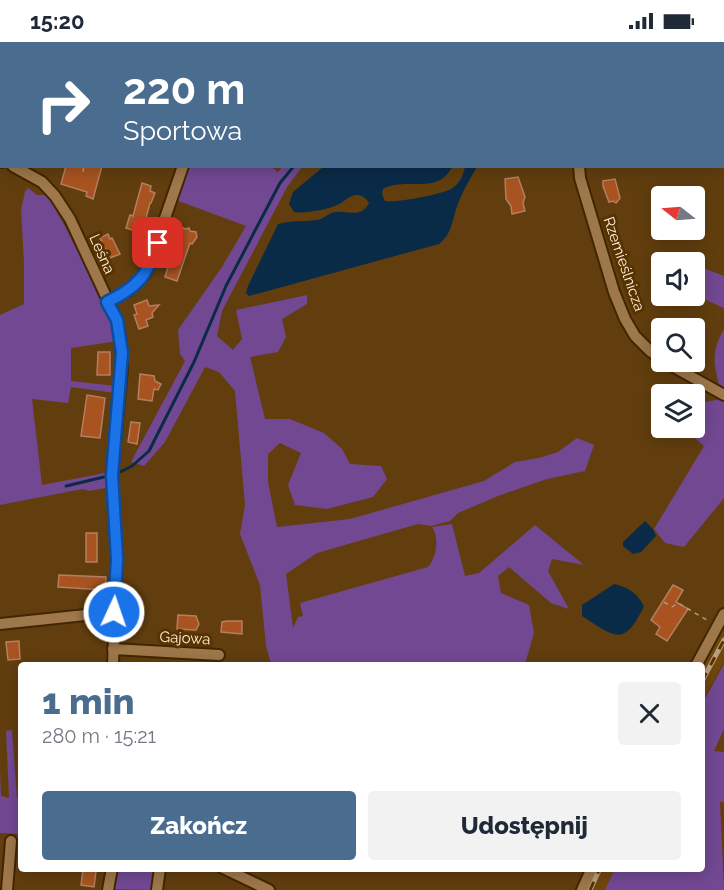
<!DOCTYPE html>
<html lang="pl">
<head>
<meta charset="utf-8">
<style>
	:root { --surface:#fff; --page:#f2f2f3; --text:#1f2937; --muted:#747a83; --accent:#4a6c8e }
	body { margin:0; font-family:Raleway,sans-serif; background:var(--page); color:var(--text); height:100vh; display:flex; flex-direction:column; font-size:22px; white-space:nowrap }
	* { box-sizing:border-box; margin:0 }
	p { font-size:20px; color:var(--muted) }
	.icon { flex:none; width:33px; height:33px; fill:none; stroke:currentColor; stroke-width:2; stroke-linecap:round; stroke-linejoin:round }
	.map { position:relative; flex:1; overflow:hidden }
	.details { position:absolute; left:18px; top:620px; width:687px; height:210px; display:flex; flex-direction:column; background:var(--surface); border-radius:6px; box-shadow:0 3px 15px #0003 }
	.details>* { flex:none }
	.banner { position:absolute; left:0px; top:0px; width:724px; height:126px; box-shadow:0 3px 15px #0003; background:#4a6c8e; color:#fff; overflow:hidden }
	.needle { width:39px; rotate:287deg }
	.buttons { position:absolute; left:651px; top:144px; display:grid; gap:12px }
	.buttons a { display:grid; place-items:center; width:54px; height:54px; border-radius:6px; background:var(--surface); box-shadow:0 3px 15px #0003; font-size:30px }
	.pin { position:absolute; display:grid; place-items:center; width:51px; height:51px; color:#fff; margin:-26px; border-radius:12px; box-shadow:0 3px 9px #0006 }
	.me { position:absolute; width:66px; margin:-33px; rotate:3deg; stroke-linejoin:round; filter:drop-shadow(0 0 4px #0008) }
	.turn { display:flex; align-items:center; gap:21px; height:126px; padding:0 24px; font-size:27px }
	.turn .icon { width:78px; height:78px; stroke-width:2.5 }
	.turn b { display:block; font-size:42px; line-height:51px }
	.round { display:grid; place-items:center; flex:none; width:63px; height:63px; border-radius:6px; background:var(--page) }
	.headline { display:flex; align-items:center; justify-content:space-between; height:102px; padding:0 24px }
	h1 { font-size:36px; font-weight:800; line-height:45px; color:var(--accent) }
	.primary-button { display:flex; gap:12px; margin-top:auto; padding:12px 24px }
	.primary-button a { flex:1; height:69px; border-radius:6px; background:var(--accent); color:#fff; font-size:24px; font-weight:800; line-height:69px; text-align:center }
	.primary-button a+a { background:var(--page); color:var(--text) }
	.status { display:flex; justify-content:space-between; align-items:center; height:42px; padding:0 30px; background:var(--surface); direction:ltr }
	.status svg { height:16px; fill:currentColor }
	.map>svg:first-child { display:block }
	.built { fill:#70460d }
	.green { fill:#724893 }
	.water { fill:#0a2b47 }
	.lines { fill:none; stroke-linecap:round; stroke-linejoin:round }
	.stream { stroke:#0a2b47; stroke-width:3 }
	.building { fill:#a95420; stroke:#b47e62; stroke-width:1.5 }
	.street-casing { stroke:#412602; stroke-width:14 }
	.path { stroke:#b39877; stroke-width:1.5; stroke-dasharray:4.5 4.5; stroke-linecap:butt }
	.street { stroke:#9e774a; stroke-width:10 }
	.rail-casing { stroke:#b99f80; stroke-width:5 }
	.rail { stroke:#573300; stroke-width:3; stroke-dasharray:9; stroke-linecap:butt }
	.route-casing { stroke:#114b97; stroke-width:15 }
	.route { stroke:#1a73e8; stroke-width:10 }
	.labels { text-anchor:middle; stroke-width:6; stroke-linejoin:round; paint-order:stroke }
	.street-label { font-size:15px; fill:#ffedda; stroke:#573300 }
</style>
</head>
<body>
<div class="status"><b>15:20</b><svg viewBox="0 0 49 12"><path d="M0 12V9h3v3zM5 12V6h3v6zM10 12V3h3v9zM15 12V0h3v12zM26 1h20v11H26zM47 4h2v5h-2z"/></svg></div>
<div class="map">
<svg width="724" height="848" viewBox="0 0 724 848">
	<rect width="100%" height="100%" fill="#623e0e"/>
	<g class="built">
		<path d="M 724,576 L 724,619 L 702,659 L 702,622 Z"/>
		<path d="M 597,827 L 619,827 L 609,848 L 586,848 Z"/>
	</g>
	<g class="green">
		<path d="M 187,125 L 271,125 L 278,130 L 282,125 L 302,125 L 287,145 L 222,269 L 217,294 L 233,308 L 242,297 L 236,268 L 307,253 L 307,262 L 282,277 L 286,295 L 278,310 L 250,315 L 265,377 L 290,377 L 324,391 L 342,407 L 350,422 L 381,424 L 387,437 L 373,455 L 327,467 L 295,463 L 288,443 L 301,411 L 280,401 L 268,412 L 268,440 L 277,485 L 350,477 L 484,439 L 515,420 L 539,416 L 558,410 L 577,396 L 594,403 L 585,429 L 547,437 L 498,454 L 458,471 L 450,479 L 431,484 L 418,482 L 317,511 L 286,532 L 293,586 L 298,575 L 303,574 L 300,561 L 428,525 C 436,516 440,496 432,485 L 452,482 L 465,534 L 479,531 L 535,483 L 584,523 L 552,517 L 548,529 L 569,567 L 551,561 L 509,525 L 498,534 L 501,551 L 529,563 L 534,591 L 525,622 L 271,622 L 266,604 L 260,543 L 240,492 L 245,463 L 235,349 L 219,330 L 205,325 L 165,400 L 144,424 L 131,420 L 185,319 L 180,312 L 178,288 L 222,225 L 246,184 L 176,158 Z"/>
		<path d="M 28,146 L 37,153 L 47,153 C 74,199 100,249 118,299 L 71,306 L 71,339 L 116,344 L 115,351 L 71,345 L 68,361 L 32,357 L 42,443 L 105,431 L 105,446 L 90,449 L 82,447 L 0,463 L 0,273 L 24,262 L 24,220 L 21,168 L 25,150 Z"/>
		<path d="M 695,223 L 724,234 L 724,266 L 695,253 Z"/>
		<path d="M 724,287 L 724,456 L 684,505 L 665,501 L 654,487 L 704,404 L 683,386 L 694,386 L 695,365 L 698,361 L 723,357 C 716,329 708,315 724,287 Z"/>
		<path d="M 724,622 L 724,687 L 714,709 L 724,710 L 724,760 L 720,760 L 724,848 L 605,848 L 615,827 L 702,826 L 702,662 Z"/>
		<path d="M 12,688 L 17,756 L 21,757 L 21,792 L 0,791 L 0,729 L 1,754 L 9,756 L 6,689 Z"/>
		<path d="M 115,827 L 157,827 L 153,848 L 112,847 Z"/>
	</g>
	<g class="water">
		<path d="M 323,125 L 452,125 C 437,154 407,134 383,147 L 382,152 L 385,159 C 396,161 446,152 454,145 C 461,139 463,133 465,125 L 477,125 C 471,135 464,147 459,159 C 453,173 453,192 439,202 L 249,254 L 246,251 L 248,244 L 278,182 C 294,178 302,180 317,178 C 323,177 329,171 335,170 C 347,168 361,177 369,161 C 366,156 363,154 358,153 C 350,153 346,158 341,161 C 332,167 304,172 294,170 L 289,162 L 293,150 Z"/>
		<path d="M 645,479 L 653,487 L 656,494 L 641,510 L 633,512 L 623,504 L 623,500 Z"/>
		<path d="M 614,542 C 628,545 637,551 644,564 C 624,607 614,594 582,574 L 582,563 Z"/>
	</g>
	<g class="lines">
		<g class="stream">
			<path d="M 412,2 L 413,0"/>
			<path d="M 120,430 L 132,424 L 149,409 L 194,320 L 226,244 L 280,141 L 294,124"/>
			<path d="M 66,444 L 104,435"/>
		</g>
	</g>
	<g class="building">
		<path d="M 66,124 L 102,124 L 93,157 L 86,154 L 87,150 L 61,142 Z"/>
		<path d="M 518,135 L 525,155 L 523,161 L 525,169 L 512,172 L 511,164 L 506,157 L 505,137 Z"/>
		<path d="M 615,137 L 620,156 L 616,161 L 613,159 L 609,160 L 603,144 L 603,139 Z"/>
		<path d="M 142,141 L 151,144 L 150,149 L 155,151 L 151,161 L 150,161 L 142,191 L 126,186 L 130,173 L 133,174 Z"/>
		<path d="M 180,185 L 186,187 L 189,186 L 190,189 L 196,190 L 197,195 L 192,202 L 190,201 L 177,239 L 165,235 Z"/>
		<path d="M 108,192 L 110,197 L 112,196 L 120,212 L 110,216 L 100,196 Z"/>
		<path d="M 147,258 L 149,264 L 159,263 L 152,271 L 153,275 L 146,278 L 148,284 L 139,287 L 134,273 L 137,272 L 134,263 Z"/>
		<path d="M 98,310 L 110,310 L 110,333 L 97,333 Z"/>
		<path d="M 140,332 L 154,334 L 155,339 L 161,342 L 158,348 L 154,347 L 152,359 L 138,357 Z"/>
		<path d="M 87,353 L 105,356 L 100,396 L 81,394 Z"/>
		<path d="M 131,380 L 140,381 L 137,402 L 128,400 Z"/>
		<rect x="86" y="491" width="11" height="29"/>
		<path d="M 59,533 L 106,535 L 105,548 L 58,545 Z"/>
		<path d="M 673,543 L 683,548 L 676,560 L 688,567 L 667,599 L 656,592 L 660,585 L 651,578 Z"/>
		<path d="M 178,573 L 196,574 L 199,582 L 196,588 L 177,587 Z"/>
		<path d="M 227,579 L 242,579 L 242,592 L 221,590 L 222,580 Z"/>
		<path d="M 19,599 L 20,617 L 8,618 L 6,600 Z"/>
		<path d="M 83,828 L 96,829 L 94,845 L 81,843 Z"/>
	</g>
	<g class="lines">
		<g class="street-casing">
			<g id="street">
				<path d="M 568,0 L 568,2"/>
				<path d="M 0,119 L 2,120"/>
				<path d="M 13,124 L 42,140 L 55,154 L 70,177 L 117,278 L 121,300 L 122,327 L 112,433 L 117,517 L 113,622"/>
				<path d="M 579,124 L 580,136 L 614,250 L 625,277 L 635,294 L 650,309 L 662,317"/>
				<path d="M 107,260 L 128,249 L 146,231 L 183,124"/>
				<path d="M 665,320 L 724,353"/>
				<path d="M 0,582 L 114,570"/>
				<path d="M 113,607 L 219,613"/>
				<path d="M 697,622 L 724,572"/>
				<path d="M 223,826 L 269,848"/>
				<path d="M 7,848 L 11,799"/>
				<path d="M 108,848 L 112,826"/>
				<path d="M 157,848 L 160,826"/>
				<path d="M 582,848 L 592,826"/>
			</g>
		</g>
		<g class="path">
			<path d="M 126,2 L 127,0"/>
			<path d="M 0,106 L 2,107"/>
			<path d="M 50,124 L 51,125"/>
			<path d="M 83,130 L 84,124"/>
			<path d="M 664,560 L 672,565 L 678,561 L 707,578"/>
		</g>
		<use href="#street" class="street"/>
		<g class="rail-casing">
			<g id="rail">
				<path d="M 702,639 L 724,598"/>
				<path d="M 590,848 L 600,826"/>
			</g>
		</g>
		<use href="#rail" class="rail"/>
	</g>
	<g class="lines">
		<g class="route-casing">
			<path id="route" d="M 114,570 L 117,517 L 112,433 L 122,311 L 117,278 L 107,260 C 138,245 147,234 158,201"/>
		</g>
		<use href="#route" class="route"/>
	</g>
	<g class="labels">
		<g class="street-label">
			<text transform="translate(102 212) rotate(66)" y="5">Leśna</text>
			<text transform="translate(624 222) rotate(71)" y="5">Rzemieślnicza</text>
			<text transform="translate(185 596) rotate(3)" y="5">Gajowa</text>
		</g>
	</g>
</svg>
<div class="buttons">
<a><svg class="needle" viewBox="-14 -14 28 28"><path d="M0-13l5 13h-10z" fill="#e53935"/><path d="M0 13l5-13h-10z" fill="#747a83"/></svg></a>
<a><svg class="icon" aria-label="sound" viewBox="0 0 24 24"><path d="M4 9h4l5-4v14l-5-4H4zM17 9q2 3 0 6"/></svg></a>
<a><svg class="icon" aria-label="search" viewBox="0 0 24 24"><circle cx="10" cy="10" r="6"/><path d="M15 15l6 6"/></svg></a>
<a><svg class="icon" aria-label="layers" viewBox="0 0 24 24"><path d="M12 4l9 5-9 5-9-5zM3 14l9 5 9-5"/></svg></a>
</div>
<div class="pin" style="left:158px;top:201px;background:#d93025"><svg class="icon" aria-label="arrive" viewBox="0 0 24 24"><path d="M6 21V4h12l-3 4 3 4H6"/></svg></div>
<svg class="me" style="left:114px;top:570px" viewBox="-20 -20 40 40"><circle r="17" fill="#1a73e8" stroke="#fff" stroke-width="3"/><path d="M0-11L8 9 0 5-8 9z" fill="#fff"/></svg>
<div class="banner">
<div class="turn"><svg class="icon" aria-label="right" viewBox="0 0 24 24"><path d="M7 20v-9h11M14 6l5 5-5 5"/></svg><div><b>220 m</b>Sportowa</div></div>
</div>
<section class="details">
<div class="headline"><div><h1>1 min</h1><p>280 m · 15:21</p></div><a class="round"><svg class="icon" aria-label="close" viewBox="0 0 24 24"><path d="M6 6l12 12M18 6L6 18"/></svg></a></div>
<div class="primary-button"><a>Zakończ</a><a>Udostępnij</a></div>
</section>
</div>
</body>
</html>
